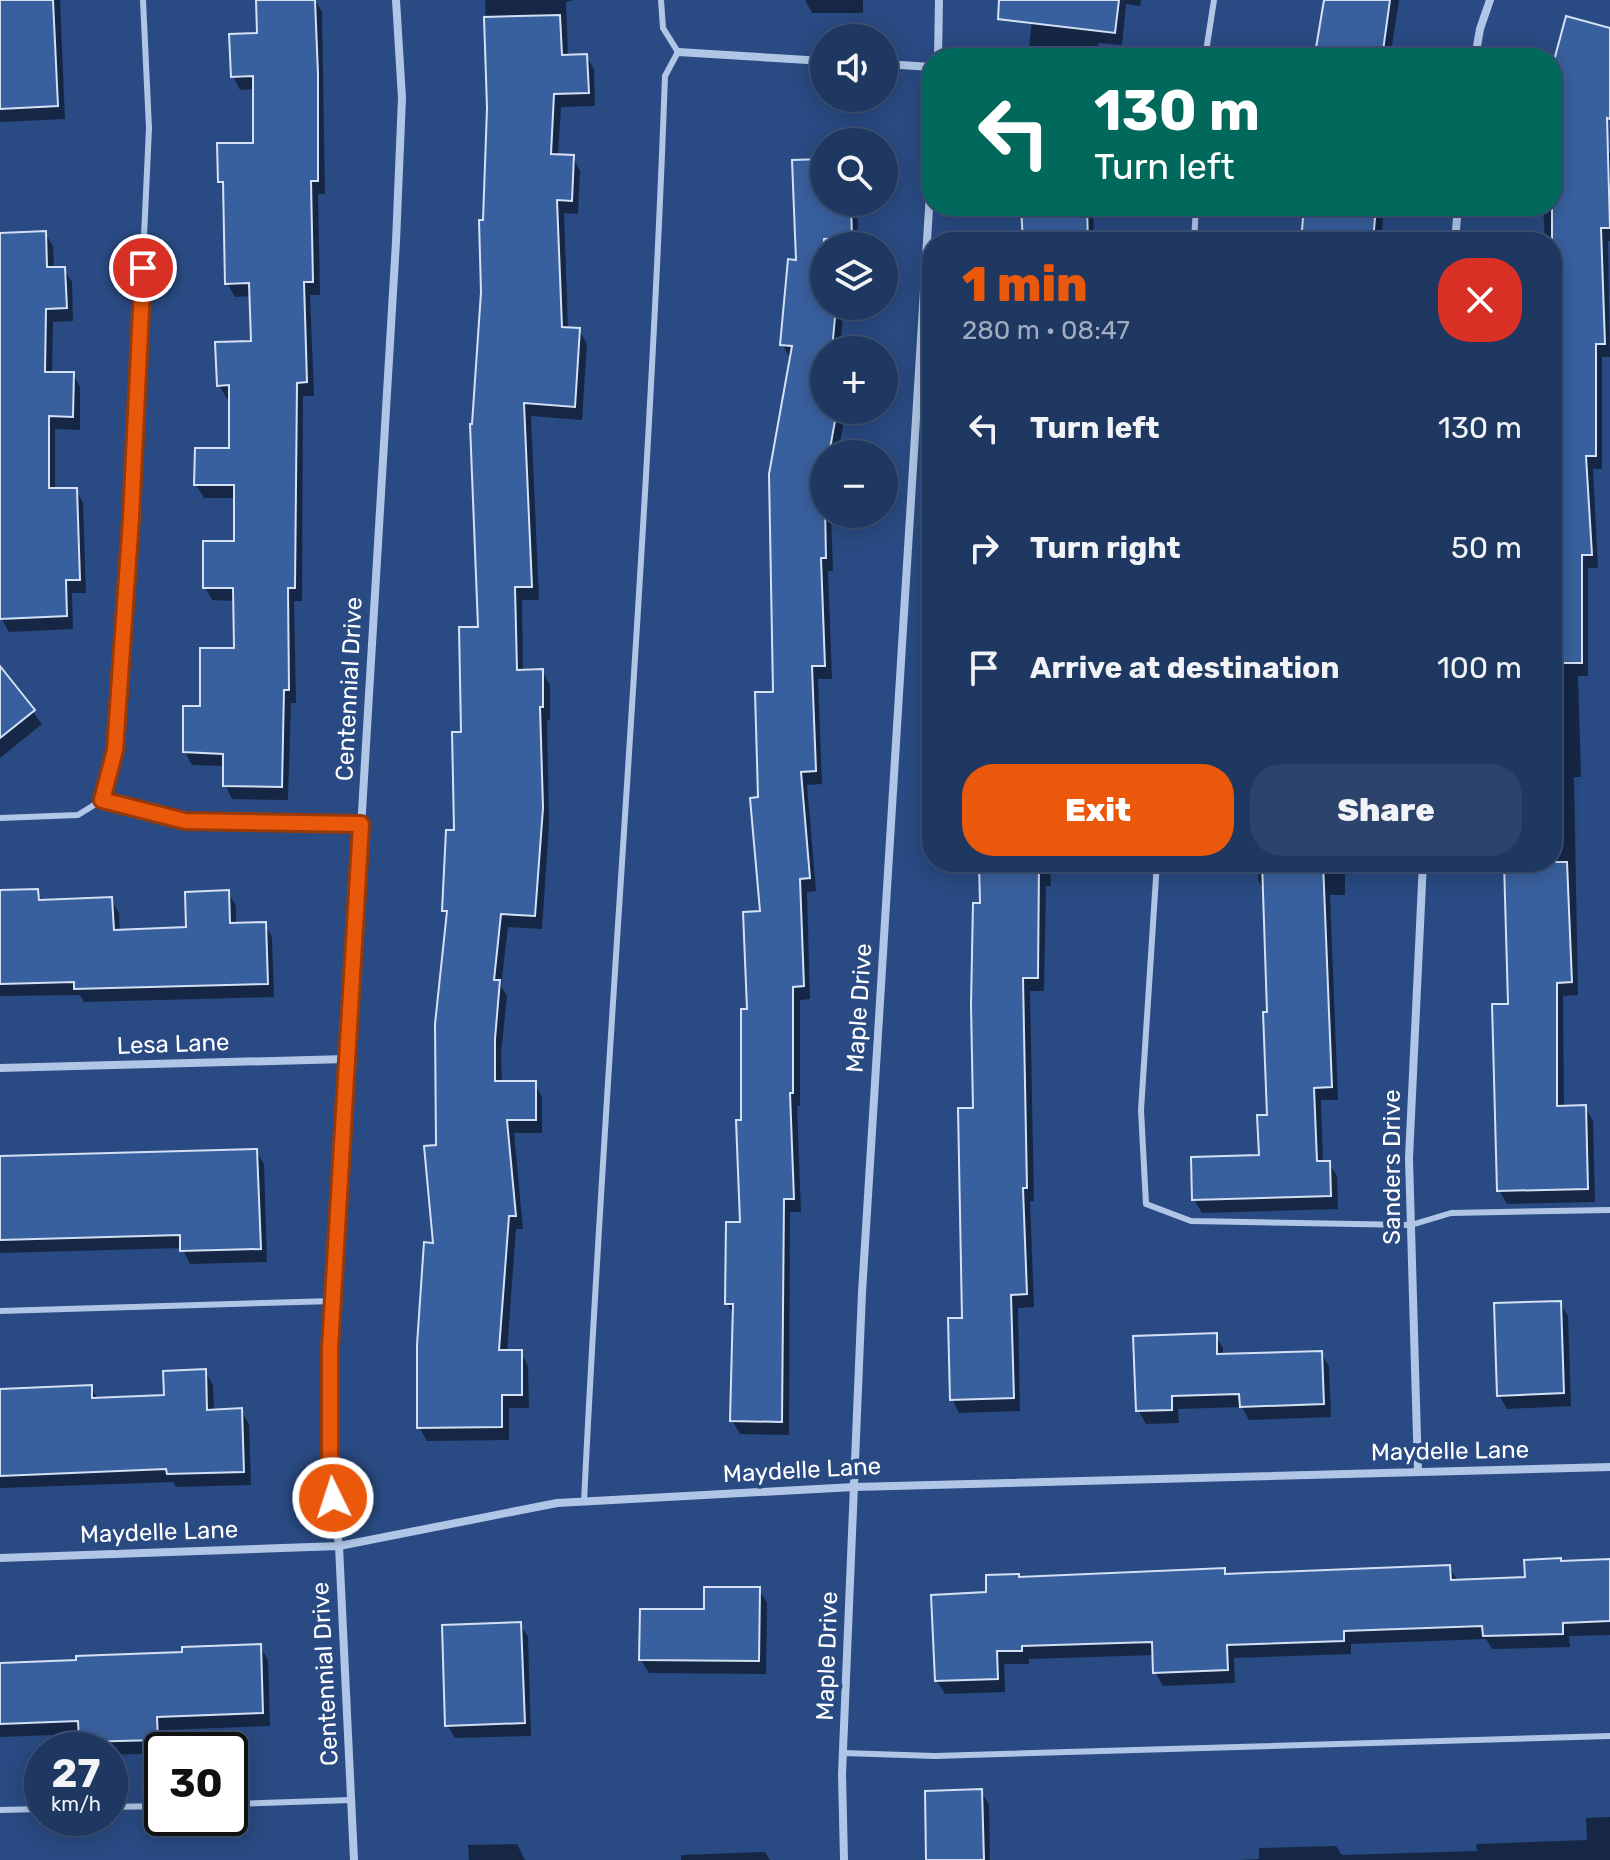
<!DOCTYPE html>
<html lang="en">
<head>
<meta charset="utf-8">
<style>
	:root { --surface:#1f3862; --page:#2c436b; --text:#f1f3f6; --muted:#a1acbe; --line:#3c5277; --accent:#ea580c }
	body { margin:0; font-family:Rubik,sans-serif; background:var(--page); color:var(--text); height:100vh; display:flex; flex-direction:column; font-size:30px; white-space:nowrap }
	* { box-sizing:border-box; margin:0 }
	p { font-size:26px; color:var(--muted) }
	.icon { flex:none; width:44px; height:44px; fill:none; stroke:currentColor; stroke-width:2; stroke-linecap:round; stroke-linejoin:round }
	.map { position:relative; flex:1; overflow:hidden }
	.drawer { position:absolute; left:922px; top:232px; width:640px; height:640px; display:flex; flex-direction:column; background:var(--surface); border-radius:32px; box-shadow:0 4px 20px #0003,0 0 0 2px var(--line) }
	.drawer>* { flex:none }
	.banner { position:absolute; left:922px; top:48px; width:640px; height:168px; border-radius:32px; box-shadow:0 4px 20px #0003,0 0 0 2px var(--line); background:#00695c; color:#fff; overflow:hidden }
	.tools { position:absolute; left:810px; top:24px; display:grid; gap:16px }
	.tools a { display:grid; place-items:center; width:88px; height:88px; border-radius:50%; background:var(--surface); box-shadow:0 4px 20px #0003,0 0 0 2px var(--line); font-size:40px }
	.speed { position:absolute; left:24px; top:1732px; display:flex; gap:16px; font-size:40px; font-weight:700; text-align:center }
	.speed>* { display:grid; place-content:center; width:104px; height:104px; border-radius:50%; background:var(--surface); box-shadow:0 4px 20px #0003,0 0 0 2px var(--line); line-height:1 }
	.speed small { font-size:20px; font-weight:400 }
	.speed .limit { border:4px solid #111; border-radius:12px; background:#fff; color:#111 }
	.pin { position:absolute; display:grid; place-items:center; width:68px; height:68px; color:#fff; margin:-34px; border:4px solid #fff; border-radius:50%; box-shadow:0 2px 8px #0007 }
	.me { position:absolute; width:88px; margin:-44px; rotate:356deg; stroke-linejoin:round; filter:drop-shadow(0 0 6px #0008) }
	.turn { display:flex; align-items:center; gap:28px; height:168px; padding:0 40px; font-size:36px }
	.turn .icon { width:104px; height:104px; stroke-width:2.5 }
	.turn b { display:block; font-size:56px; line-height:68px }
	.round { display:grid; place-items:center; flex:none; width:84px; height:84px; border-radius:32px; background:var(--page) }
	.headline { display:flex; align-items:center; justify-content:space-between; height:136px; padding:0 40px }
	h1 { font-size:48px; font-weight:800; line-height:60px; color:var(--accent) }
	.cta { display:flex; gap:16px; margin-top:auto; padding:16px 40px }
	.cta a { flex:1; height:92px; border-radius:32px; background:var(--accent); color:#fff; font-size:32px; font-weight:800; line-height:92px; text-align:center }
	.cta a+a { background:var(--page); color:var(--text) }
	ul { padding:0; list-style:none }
	li { display:flex; align-items:center; gap:24px; height:120px; padding:0 40px }
	li div { flex:1 }
	li b { display:block; font-size:30px }
	li em { font-style:normal }
	.map>svg:first-child { display:block }
	.shadow { fill:#0007 }
	.building { fill:#39609e; stroke:#d4e1f5; stroke-width:2 }
	.lines { fill:none; stroke-linecap:round; stroke-linejoin:round }
	.service { stroke:#b1c6e6; stroke-width:6 }
	.minor { stroke:#b1c6e6; stroke-width:8 }
	.route-casing { stroke:#983908; stroke-width:20 }
	.route { stroke:#ea580c; stroke-width:14 }
	.labels { text-anchor:middle; stroke-width:8; stroke-linejoin:round; paint-order:stroke }
	.street-label { font-size:24px; fill:#fff; stroke:#294a82 }
</style>
</head>
<body>
<div class="map">
<svg width="1610" height="1860" viewBox="0 0 1610 1860">
	<rect width="100%" height="100%" fill="#294a82"/>
	<g class="shadow">
		<path d="M 0,0 L 60,0 L 65,119 L 0,122 Z"/>
		<path d="M 258,0 L 315,0 L 322,12 L 325,194 L 318,194 L 320,295 L 310,295 L 314,396 L 303,396 L 302,601 L 294,601 L 296,703 L 291,703 L 288,800 L 232,799 L 225,785 L 225,766 L 192,765 L 185,752 L 202,708 L 236,650 L 235,601 L 212,600 L 205,587 L 236,543 L 236,498 L 204,498 L 196,485 L 231,450 L 231,398 L 227,399 L 219,385 L 253,343 L 251,296 L 235,297 L 227,283 L 225,190 L 220,181 L 255,145 L 255,89 L 240,90 L 233,76 L 259,35 Z"/>
		<path d="M 485,0 L 574,0 L 566,2 L 568,57 L 586,56 L 594,69 L 595,106 L 561,107 L 558,156 L 573,157 L 580,171 L 578,214 L 564,213 L 568,329 L 579,330 L 587,344 L 582,420 L 531,416 L 539,600 L 522,600 L 523,672 L 542,671 L 550,685 L 550,720 L 547,720 L 549,823 L 542,929 L 508,927 L 501,986 L 507,996 L 501,1054 L 502,1083 L 534,1083 L 542,1097 L 542,1133 L 514,1133 L 523,1229 L 516,1229 L 507,1352 L 521,1352 L 528,1366 L 529,1408 L 509,1408 L 509,1440 L 427,1441 L 419,1427 L 435,1245 L 448,917 L 444,910 L 456,832 L 480,629 L 474,426 L 483,293 L 489,108 Z"/>
		<path d="M 805,0 L 863,0 L 863,13 L 812,13 Z"/>
		<path d="M 1034,0 L 1141,0 L 1140,6 L 1126,4 L 1122,45 L 1098,43 L 1099,58 L 1028,58 Z"/>
		<path d="M 1326,0 L 1399,0 L 1390,58 L 1317,58 Z"/>
		<path d="M 1607,149 L 1610,154 L 1610,241 L 1608,241 L 1610,357 L 1602,357 L 1602,469 L 1593,469 L 1598,568 L 1588,568 L 1588,676 L 1578,676 L 1581,777 L 1574,777 L 1578,995 L 1563,996 L 1564,1108 L 1585,1107 L 1593,1121 L 1595,1202 L 1507,1204 L 1499,1190 L 1510,1006 L 1506,862 L 1552,862 L 1552,242 L 1545,242 L 1543,206 L 1552,206 L 1552,151 Z"/>
		<path d="M 824,161 L 824,202 L 857,202 L 858,246 L 824,246 L 824,306 L 844,306 L 840,350 L 824,350 L 824,410 L 846,410 L 838,454 L 824,454 L 824,514 L 831,514 L 833,571 L 828,571 L 832,679 L 818,679 L 822,784 L 807,785 L 816,891 L 807,892 L 810,999 L 800,1000 L 800,1106 L 797,1106 L 801,1212 L 790,1212 L 789,1435 L 740,1434 L 732,1420 L 735,1317 L 727,1303 L 742,1224 L 743,1122 L 749,1011 L 762,913 L 761,799 L 775,693 L 790,358 L 782,344 L 798,262 Z"/>
		<path d="M 1024,206 L 1093,206 L 1094,242 L 1025,242 Z"/>
		<path d="M 1306,206 L 1384,206 L 1381,242 L 1303,242 Z"/>
		<path d="M 45,233 L 53,246 L 54,269 L 64,269 L 72,282 L 73,321 L 53,322 L 52,374 L 73,374 L 80,387 L 80,430 L 55,429 L 55,490 L 76,490 L 83,503 L 86,593 L 72,593 L 73,629 L 9,632 L 1,618 L 0,577 L 0,235 Z"/>
		<path d="M 0,669 L 42,724 L 0,758 Z"/>
		<path d="M 981,862 L 1050,862 L 1051,886 L 1046,886 L 1044,991 L 1030,991 L 1034,1201 L 1030,1201 L 1034,1307 L 1018,1308 L 1020,1411 L 959,1413 L 952,1399 L 964,1320 L 975,1110 L 982,905 Z"/>
		<path d="M 1259,862 L 1345,862 L 1345,895 L 1330,895 L 1338,1100 L 1321,1100 L 1323,1163 L 1329,1163 L 1337,1176 L 1338,1209 L 1202,1213 L 1194,1199 L 1261,1157 L 1269,1117 L 1270,1014 L 1265,892 L 1258,880 Z"/>
		<path d="M 37,891 L 43,902 L 111,899 L 119,913 L 120,931 L 188,929 L 228,892 L 236,906 L 236,925 L 264,924 L 272,937 L 274,997 L 84,1002 L 80,995 L 0,996 L 0,892 Z"/>
		<path d="M 256,1151 L 264,1164 L 267,1262 L 190,1264 L 182,1248 L 0,1253 L 0,1158 Z"/>
		<path d="M 1560,1303 L 1568,1316 L 1571,1406 L 1507,1409 L 1499,1395 Z"/>
		<path d="M 1215,1335 L 1223,1348 L 1223,1356 L 1321,1353 L 1329,1366 L 1331,1417 L 1249,1420 L 1242,1407 L 1178,1409 L 1179,1423 L 1146,1424 L 1138,1410 Z"/>
		<path d="M 205,1371 L 213,1385 L 214,1411 L 241,1410 L 249,1424 L 251,1485 L 176,1487 L 173,1482 L 0,1488 L 0,1391 L 91,1388 L 98,1399 L 166,1397 Z"/>
		<path d="M 1610,1561 L 1610,1635 L 1569,1636 L 1570,1647 L 1492,1649 L 1486,1639 L 1351,1644 L 1351,1654 L 1234,1658 L 1235,1683 L 1163,1686 L 1155,1672 L 1155,1655 L 1029,1659 L 1029,1664 L 1004,1664 L 1005,1692 L 945,1694 L 937,1681 L 988,1594 L 1020,1579 L 1224,1570 L 1227,1576 L 1449,1567 L 1458,1581 L 1527,1579 L 1561,1563 Z"/>
		<path d="M 759,1589 L 767,1603 L 766,1674 L 649,1673 L 641,1660 L 706,1611 Z"/>
		<path d="M 520,1624 L 528,1637 L 531,1736 L 455,1738 L 447,1725 Z"/>
		<path d="M 260,1646 L 268,1660 L 270,1726 L 164,1730 L 164,1750 L 162,1753 L 110,1755 L 110,1750 L 85,1750 L 81,1742 L 80,1734 L 0,1737 L 0,1665 L 184,1654 Z"/>
		<path d="M 981,1791 L 989,1805 L 990,1860 L 928,1860 Z"/>
		<path d="M 1610,1817 L 1610,1860 L 1239,1860 L 1259,1859 L 1259,1848 L 1336,1846 L 1342,1855 L 1477,1851 L 1476,1844 L 1587,1840 L 1586,1818 Z"/>
		<path d="M 517,1844 L 525,1860 L 469,1860 L 468,1845 Z"/>
		<path d="M 765,1852 L 770,1860 L 681,1860 L 681,1855 Z"/>
	</g>
	<g class="building">
		<path d="M 0,0 L 53,0 L 58,106 L 0,109 Z"/>
		<path d="M 256,0 L 315,0 L 318,74 L 318,181 L 311,181 L 313,282 L 304,282 L 307,382 L 297,383 L 295,588 L 288,588 L 289,690 L 284,690 L 282,787 L 223,786 L 223,754 L 183,752 L 183,706 L 200,706 L 200,648 L 234,648 L 233,588 L 203,588 L 203,541 L 234,541 L 234,485 L 194,485 L 195,448 L 229,448 L 229,385 L 217,386 L 215,342 L 251,341 L 249,283 L 225,284 L 223,182 L 218,182 L 217,143 L 253,143 L 253,76 L 231,77 L 229,34 L 257,33 Z"/>
		<path d="M 999,0 L 1119,0 L 1115,33 L 998,19 Z"/>
		<path d="M 1324,0 L 1390,0 L 1382,58 L 1316,48 Z"/>
		<path d="M 560,15 L 562,55 L 587,54 L 589,93 L 554,94 L 551,154 L 574,155 L 572,201 L 557,200 L 562,327 L 580,328 L 575,407 L 524,403 L 532,587 L 515,587 L 517,670 L 543,669 L 543,707 L 540,707 L 543,808 L 535,916 L 501,914 L 494,980 L 500,980 L 495,1039 L 495,1081 L 536,1081 L 536,1120 L 507,1120 L 516,1216 L 509,1216 L 499,1350 L 522,1350 L 522,1395 L 502,1395 L 502,1427 L 417,1428 L 417,1345 L 424,1242 L 433,1243 L 424,1146 L 436,1145 L 435,1024 L 447,911 L 442,911 L 446,830 L 454,830 L 452,732 L 461,732 L 459,627 L 478,627 L 470,424 L 472,424 L 481,292 L 479,220 L 483,220 L 487,108 L 484,17 Z"/>
		<path d="M 1566,16 L 1610,28 L 1610,119 L 1607,118 L 1610,228 L 1601,228 L 1605,344 L 1596,344 L 1596,456 L 1586,456 L 1592,555 L 1582,555 L 1582,663 L 1552,663 L 1552,68 Z"/>
		<path d="M 824,159 L 824,202 L 851,202 L 852,238 L 824,239 L 824,306 L 836,306 L 832,350 L 824,349 L 824,410 L 837,410 L 829,454 L 824,454 L 826,558 L 821,558 L 825,666 L 812,666 L 816,771 L 801,772 L 810,878 L 800,879 L 804,986 L 793,987 L 793,1093 L 790,1093 L 794,1199 L 784,1199 L 782,1422 L 730,1421 L 733,1304 L 725,1304 L 726,1222 L 740,1222 L 736,1120 L 741,1120 L 741,1009 L 747,1009 L 743,912 L 760,911 L 750,798 L 758,797 L 755,692 L 773,692 L 769,474 L 792,346 L 780,345 L 788,259 L 796,260 L 792,160 Z"/>
		<path d="M 1021,206 L 1087,206 L 1088,242 L 1023,242 Z"/>
		<path d="M 1304,206 L 1376,206 L 1373,242 L 1301,242 Z"/>
		<path d="M 46,231 L 47,267 L 65,267 L 67,308 L 46,309 L 45,372 L 74,372 L 73,417 L 49,416 L 49,488 L 77,488 L 80,580 L 66,580 L 67,616 L 0,619 L 0,233 Z"/>
		<path d="M 0,666 L 35,710 L 0,738 Z"/>
		<path d="M 979,862 L 1039,862 L 1038,978 L 1023,978 L 1027,1188 L 1023,1188 L 1027,1294 L 1011,1295 L 1014,1398 L 950,1400 L 948,1318 L 962,1318 L 958,1108 L 973,1108 L 971,1005 L 973,903 L 980,903 Z"/>
		<path d="M 1262,862 L 1323,862 L 1332,1087 L 1314,1088 L 1317,1161 L 1330,1161 L 1331,1196 L 1192,1200 L 1191,1157 L 1259,1155 L 1257,1115 L 1267,1115 L 1263,1012 L 1267,1012 Z"/>
		<path d="M 1504,862 L 1567,862 L 1572,982 L 1557,983 L 1557,1106 L 1586,1105 L 1588,1189 L 1497,1191 L 1492,1004 L 1508,1004 Z"/>
		<path d="M 38,889 L 39,900 L 112,897 L 114,930 L 186,927 L 185,892 L 229,890 L 230,923 L 266,922 L 268,984 L 74,989 L 74,982 L 0,984 L 0,890 Z"/>
		<path d="M 257,1149 L 261,1249 L 180,1251 L 180,1235 L 0,1240 L 0,1156 Z"/>
		<path d="M 1561,1301 L 1564,1393 L 1497,1396 L 1494,1303 Z"/>
		<path d="M 1217,1333 L 1217,1354 L 1322,1351 L 1324,1404 L 1240,1407 L 1239,1394 L 1172,1396 L 1172,1410 L 1136,1411 L 1133,1336 Z"/>
		<path d="M 206,1369 L 207,1410 L 242,1408 L 244,1472 L 167,1474 L 166,1469 L 0,1476 L 0,1389 L 92,1385 L 92,1398 L 164,1395 L 163,1371 Z"/>
		<path d="M 1561,1558 L 1561,1561 L 1610,1559 L 1610,1621 L 1563,1623 L 1563,1634 L 1483,1636 L 1482,1626 L 1344,1631 L 1344,1641 L 1227,1645 L 1228,1670 L 1153,1673 L 1152,1642 L 1022,1646 L 1022,1651 L 997,1651 L 998,1679 L 935,1681 L 931,1595 L 986,1592 L 986,1575 L 1019,1574 L 1019,1577 L 1225,1568 L 1225,1574 L 1450,1565 L 1451,1580 L 1525,1577 L 1524,1560 Z"/>
		<path d="M 704,1587 L 760,1587 L 759,1661 L 639,1660 L 640,1609 L 704,1609 Z"/>
		<path d="M 521,1622 L 525,1723 L 445,1726 L 442,1625 Z"/>
		<path d="M 261,1644 L 263,1713 L 157,1717 L 158,1740 L 79,1742 L 78,1721 L 0,1724 L 0,1663 L 76,1660 L 76,1656 L 182,1652 L 182,1647 Z"/>
		<path d="M 982,1789 L 984,1860 L 926,1860 L 925,1791 Z"/>
	</g>
	<g class="lines">
		<g class="service">
			<path d="M 1205,58 L 1214,0"/>
			<path d="M 1194,242 L 1196,206"/>
			<path d="M 102,800 L 185,821 L 361,824"/>
			<path d="M 0,818 L 78,815 L 102,800 L 115,750 L 131,518 L 149,128 L 143,0"/>
			<path d="M 1157,862 L 1141,1110 L 1146,1204 L 1191,1221 L 1411,1225 L 1451,1213 L 1610,1210"/>
			<path d="M 0,1311 L 333,1301"/>
			<path d="M 584,1502 C 607,1026 648,552 665,76 L 678,52 L 663,28 L 661,0"/>
			<path d="M 843,1753 L 935,1756 L 1610,1736"/>
			<path d="M 230,1804 L 351,1800"/>
			<path d="M 110,1807 L 162,1806"/>
			<path d="M 0,1810 L 42,1809"/>
		</g>
		<g class="minor">
			<path d="M 678,52 L 824,61"/>
			<path d="M 938,58 L 939,0"/>
			<path d="M 1475,58 L 1480,29 L 1490,0"/>
			<path d="M 884,64 L 932,67"/>
			<path d="M 1455,242 L 1458,206"/>
			<path d="M 0,1068 L 347,1059"/>
			<path d="M 1418,1472 L 1409,1158 L 1423,862"/>
			<path d="M 0,1558 L 339,1546 L 557,1503 L 854,1487 L 1610,1467"/>
			<path d="M 354,1860 L 339,1546 L 330,1474 L 330,1348 L 396,242 L 402,98 L 396,0"/>
			<path d="M 844,1860 L 842,1774 L 862,1293 L 932,160"/>
		</g>
	</g>
	<g class="lines">
		<g class="route-casing">
			<path id="route" d="M 143,268 L 131,518 L 115,750 L 102,800 L 185,821 L 361,824 L 330,1348 L 330,1474 L 333,1498"/>
		</g>
		<use href="#route" class="route"/>
	</g>
	<g class="labels">
		<g class="street-label">
			<text transform="translate(349 689) rotate(-87)" y="8">Centennial Drive</text>
			<text transform="translate(859 1008) rotate(-86)" y="8">Maple Drive</text>
			<text transform="translate(173 1044) rotate(-2)" y="8">Lesa Lane</text>
			<text transform="translate(1392 1167) rotate(-90)" y="8">Sanders Drive</text>
			<text transform="translate(1450 1451) rotate(-1)" y="8">Maydelle Lane</text>
			<text transform="translate(802 1470) rotate(-3)" y="8">Maydelle Lane</text>
			<text transform="translate(159 1532) rotate(-2)" y="8">Maydelle Lane</text>
			<text transform="translate(827 1656) rotate(-88)" y="8">Maple Drive</text>
			<text transform="translate(325 1674) rotate(-93)" y="8">Centennial Drive</text>
		</g>
	</g>
</svg>
<div class="tools">
<a><svg class="icon" aria-label="sound" viewBox="0 0 24 24"><path d="M4 9h4l5-4v14l-5-4H4zM17 9q2 3 0 6"/></svg></a>
<a><svg class="icon" aria-label="search" viewBox="0 0 24 24"><circle cx="10" cy="10" r="6"/><path d="M15 15l6 6"/></svg></a>
<a><svg class="icon" aria-label="layers" viewBox="0 0 24 24"><path d="M12 4l9 5-9 5-9-5zM3 14l9 5 9-5"/></svg></a>
<a>+</a>
<a>−</a>
</div>
<div class="speed"><div>27<small>km/h</small></div><div class="limit">30</div></div>
<div class="pin" style="left:143px;top:268px;background:#d93025"><svg class="icon" aria-label="arrive" viewBox="0 0 24 24"><path d="M6 21V4h12l-3 4 3 4H6"/></svg></div>
<svg class="me" style="left:333px;top:1498px" viewBox="-20 -20 40 40"><circle r="17" fill="#ea580c" stroke="#fff" stroke-width="3"/><path d="M0-11L8 9 0 5-8 9z" fill="#fff"/></svg>
<div class="banner">
<div class="turn"><svg class="icon" aria-label="left" viewBox="0 0 24 24"><path d="M17 20v-9H6M10 6l-5 5 5 5"/></svg><div><b>130 m</b>Turn left</div></div>
</div>
<section class="drawer">
<div class="headline"><div><h1>1 min</h1><p>280 m · 08:47</p></div><a class="round" style="background:#d93025;color:#fff"><svg class="icon" aria-label="close" viewBox="0 0 24 24"><path d="M6 6l12 12M18 6L6 18"/></svg></a></div>
<ul>
<li><svg class="icon" aria-label="left" viewBox="0 0 24 24"><path d="M17 20v-9H6M10 6l-5 5 5 5"/></svg><div><b>Turn left</b></div><em>130 m</em></li>
<li><svg class="icon" aria-label="right" viewBox="0 0 24 24"><path d="M7 20v-9h11M14 6l5 5-5 5"/></svg><div><b>Turn right</b></div><em>50 m</em></li>
<li><svg class="icon" aria-label="arrive" viewBox="0 0 24 24"><path d="M6 21V4h12l-3 4 3 4H6"/></svg><div><b>Arrive at destination</b></div><em>100 m</em></li>
</ul>
<div class="cta"><a>Exit</a><a>Share</a></div>
</section>
</div>
</body>
</html>
